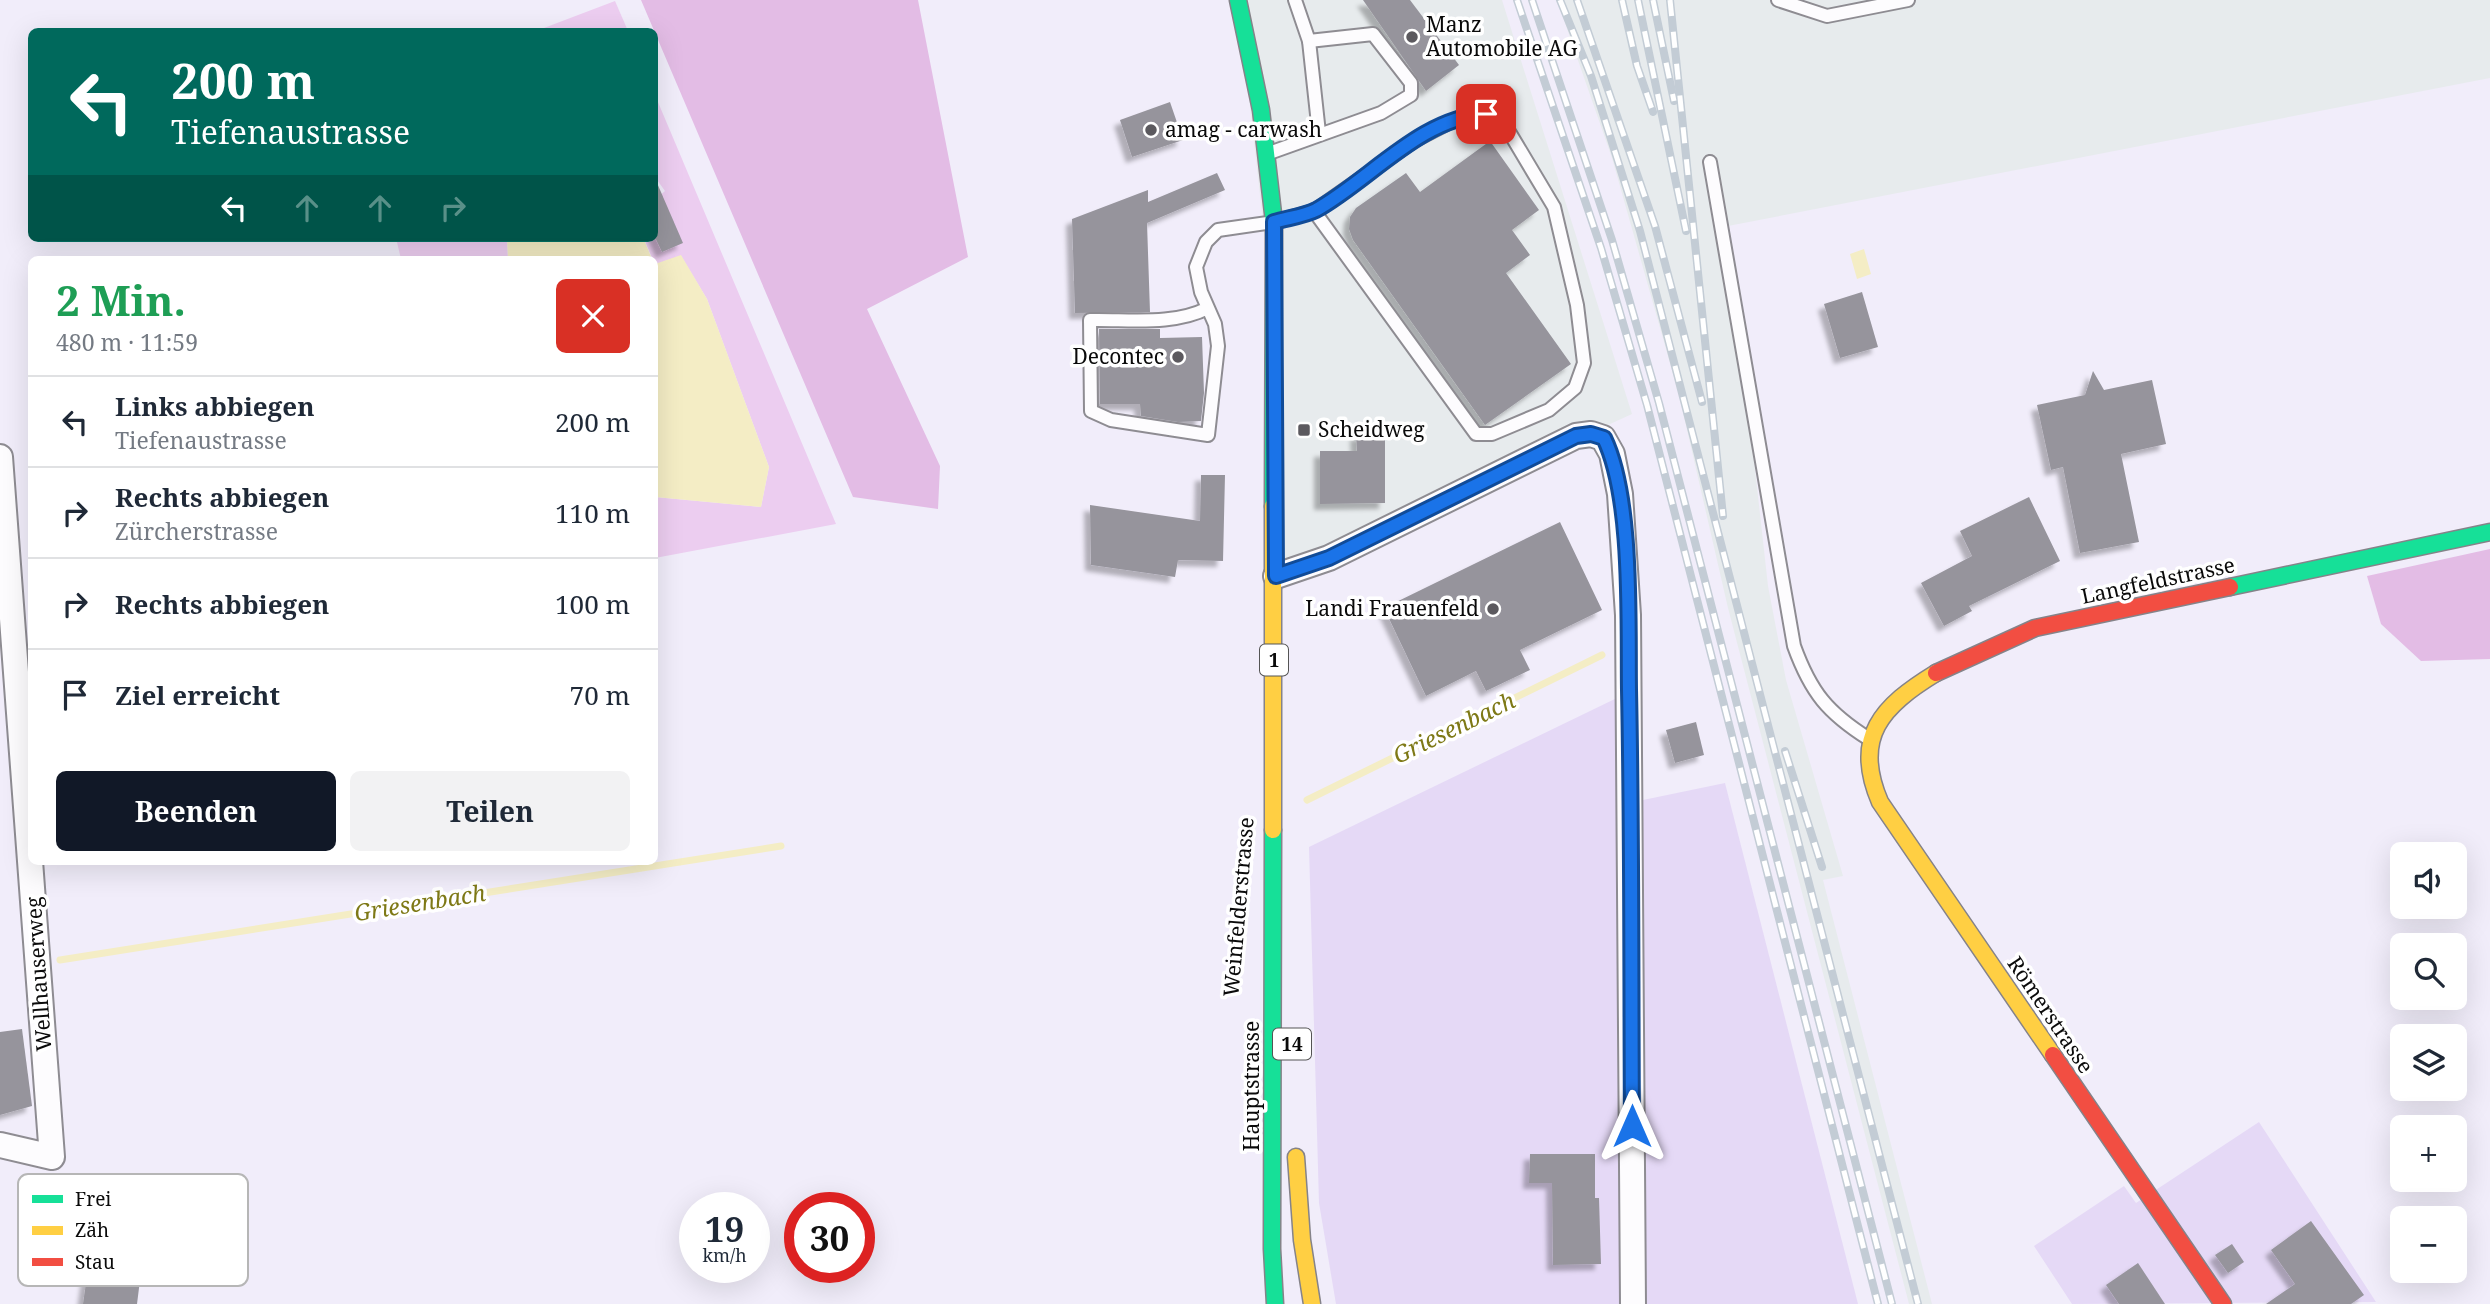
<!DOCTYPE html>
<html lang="de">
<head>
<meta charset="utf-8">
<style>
	:root { --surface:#fff; --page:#f2f2f3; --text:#1f2937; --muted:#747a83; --line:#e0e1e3; --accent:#111827 }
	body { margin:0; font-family:"Noto Serif",serif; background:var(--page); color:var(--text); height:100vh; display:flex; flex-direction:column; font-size:26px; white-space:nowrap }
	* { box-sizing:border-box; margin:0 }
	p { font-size:23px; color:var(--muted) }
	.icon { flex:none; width:38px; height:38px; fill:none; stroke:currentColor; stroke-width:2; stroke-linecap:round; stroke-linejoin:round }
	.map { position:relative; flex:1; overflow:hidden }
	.panel { position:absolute; left:28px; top:256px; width:630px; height:609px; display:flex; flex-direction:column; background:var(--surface); border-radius:10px; box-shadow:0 7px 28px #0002 }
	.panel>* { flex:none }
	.hud { position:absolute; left:28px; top:28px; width:630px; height:214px; border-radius:10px; box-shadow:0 7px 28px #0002; background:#00695c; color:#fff; overflow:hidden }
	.buttons { position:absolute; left:2390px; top:842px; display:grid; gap:14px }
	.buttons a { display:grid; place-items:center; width:77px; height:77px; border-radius:10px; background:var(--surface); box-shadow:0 7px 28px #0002; font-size:35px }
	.speed { position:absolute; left:679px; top:1192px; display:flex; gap:14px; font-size:35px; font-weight:700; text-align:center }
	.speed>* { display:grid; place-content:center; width:91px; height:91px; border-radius:50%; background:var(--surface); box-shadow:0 7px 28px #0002; line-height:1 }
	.speed small { font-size:18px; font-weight:400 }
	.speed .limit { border:10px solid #d22; background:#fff; color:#111 }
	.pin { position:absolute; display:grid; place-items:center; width:60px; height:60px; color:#fff; margin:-30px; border-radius:14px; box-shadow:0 4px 10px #0006 }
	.me { position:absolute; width:77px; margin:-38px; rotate:0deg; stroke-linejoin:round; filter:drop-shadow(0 0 5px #0008) }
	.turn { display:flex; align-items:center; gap:24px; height:147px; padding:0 28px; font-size:32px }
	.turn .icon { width:91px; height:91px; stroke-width:2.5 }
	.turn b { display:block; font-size:49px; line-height:60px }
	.lanes { display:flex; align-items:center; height:66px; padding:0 28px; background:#0003; justify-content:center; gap:35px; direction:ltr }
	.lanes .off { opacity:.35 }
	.round { display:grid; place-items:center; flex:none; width:74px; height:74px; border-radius:10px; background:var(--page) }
	.overview { display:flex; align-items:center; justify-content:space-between; height:119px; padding:0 28px }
	h1 { font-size:42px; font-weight:700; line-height:52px; color:#1e9e55 }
	.cta { display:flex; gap:14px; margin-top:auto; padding:14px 28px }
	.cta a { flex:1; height:80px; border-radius:10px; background:var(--accent); color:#fff; font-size:28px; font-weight:700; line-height:80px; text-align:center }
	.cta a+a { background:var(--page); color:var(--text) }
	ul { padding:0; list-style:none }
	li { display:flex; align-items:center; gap:21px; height:91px; padding:0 28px; border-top:2px solid var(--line) }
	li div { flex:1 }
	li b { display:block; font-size:26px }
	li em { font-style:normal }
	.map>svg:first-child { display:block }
	.industrial { fill:#e7ebed }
	.farmland { fill:#e5d9f6 }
	.green { fill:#eccdf0 }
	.forest { fill:#e3bce5 }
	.water { fill:#f4edc5 }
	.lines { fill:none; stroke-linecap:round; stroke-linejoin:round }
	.stream { stroke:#f4edc5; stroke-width:7 }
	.building { fill:#96949c; filter:url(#shadow) }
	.lane-casing { stroke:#8e8c92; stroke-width:16 }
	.street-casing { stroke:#8e8c92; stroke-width:28 }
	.fast-casing { stroke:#858389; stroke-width:19 }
	.slow-casing { stroke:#858389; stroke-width:19 }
	.jam-casing { stroke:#858389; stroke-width:19 }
	.lane { stroke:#fdfcfe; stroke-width:12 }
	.street { stroke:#fdfcfe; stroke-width:24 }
	.fast { stroke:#16e098; stroke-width:16 }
	.slow { stroke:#ffcf43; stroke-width:16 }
	.jam { stroke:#f24e42; stroke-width:16 }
	.rail-casing { stroke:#c3ccd5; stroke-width:8 }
	.rail { stroke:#fff; stroke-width:5; stroke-dasharray:16; stroke-linecap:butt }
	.route-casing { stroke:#114b97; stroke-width:18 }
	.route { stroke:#1a73e8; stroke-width:12 }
	.poi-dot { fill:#5b595e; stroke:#fff; stroke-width:2.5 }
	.labels { text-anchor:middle; stroke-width:7; stroke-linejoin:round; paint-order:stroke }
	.shield { fill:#fff; stroke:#545454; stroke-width:2 }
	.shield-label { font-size:19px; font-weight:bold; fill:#0a0a0a }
	.poi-label { font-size:21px; fill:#0a0a0a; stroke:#fff; text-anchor:start }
	.street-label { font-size:21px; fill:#0a0a0a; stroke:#fff }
	.water-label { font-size:23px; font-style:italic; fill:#7e7916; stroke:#fff }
	.key { fill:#fff; stroke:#b6b6b6; stroke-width:2 }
	.key-label { font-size:19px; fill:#0a0a0a }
</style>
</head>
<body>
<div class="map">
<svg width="2490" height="1304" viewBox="0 0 2490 1304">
	<defs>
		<filter id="shadow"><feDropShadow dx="-6" dy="6" stdDeviation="2" flood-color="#0004"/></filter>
	</defs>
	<rect width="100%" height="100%" fill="#f1edfa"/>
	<g class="industrial">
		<path d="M 1238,0 L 1502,0 L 1632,414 L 1276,576 L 1275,328 Z"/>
		<path d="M 1557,0 L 2490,0 L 2490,78 L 1728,226 L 1768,586 L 1786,680 L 1843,876 L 1823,880 L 1932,1304 L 1909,1304 L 1728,608 L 1679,395 L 1612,158 Z"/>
	</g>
	<g class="farmland">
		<path d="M 1621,696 L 1628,1304 L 1336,1304 L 1319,1203 L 1309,847 Z"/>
		<path d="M 1725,783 L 1858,1304 L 1641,1304 L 1639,827 L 1643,800 Z"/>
		<path d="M 2259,1122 L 2376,1302 L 2072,1304 L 2034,1246 L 2124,1186 L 2136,1203 Z"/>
	</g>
	<g class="green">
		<path d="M 615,1 L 628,31 L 536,31 Z"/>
		<path d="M 655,95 L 836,524 L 655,558 L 655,497 L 761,507 L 769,467 L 707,299 L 681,256 L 655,265 L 644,239 L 654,238 L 655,200 L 665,191 L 655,177 Z"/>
		<path d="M 396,238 L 507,238 L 508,259 L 401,259 Z"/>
	</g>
	<g class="forest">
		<path d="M 641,0 L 918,0 L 968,257 L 867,309 L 940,466 L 938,509 L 853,497 Z"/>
		<path d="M 2490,549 L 2490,659 L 2421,661 L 2381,624 L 2367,576 Z"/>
	</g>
	<g class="water">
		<path d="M 507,238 L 646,238 L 644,240 L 652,259 L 508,259 Z"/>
		<path d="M 1864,249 L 1871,274 L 1857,279 L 1850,254 Z"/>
		<path d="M 681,255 L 707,299 L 769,467 L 761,507 L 655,497 L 655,264 Z"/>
	</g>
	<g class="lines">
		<g class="stream">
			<path d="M 1307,800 L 1602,655"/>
			<path d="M 60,960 L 781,846"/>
		</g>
	</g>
	<g class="building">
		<path d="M 1363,0 L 1410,0 L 1459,65 L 1426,91 Z"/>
		<path d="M 1170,102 L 1183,140 L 1132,157 L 1120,120 Z"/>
		<path d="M 1490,141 L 1539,210 L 1512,230 L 1530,255 L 1506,273 L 1571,364 L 1485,425 L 1353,240 L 1349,229 L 1350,217 L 1356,208 L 1406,173 L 1420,192 Z"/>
		<path d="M 1217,173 L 1225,190 L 1147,223 L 1150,312 L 1075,313 L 1072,219 L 1148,190 L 1148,202 Z"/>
		<path d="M 654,176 L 683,243 L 662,252 L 654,235 Z"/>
		<path d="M 1862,292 L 1878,347 L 1840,358 L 1824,304 Z"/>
		<path d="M 1099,329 L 1160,329 L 1160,338 L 1202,337 L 1204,393 L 1201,421 L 1178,422 L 1141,416 L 1140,404 L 1100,404 Z"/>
		<path d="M 2093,371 L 2104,390 L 2152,380 L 2166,444 L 2121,454 L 2139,542 L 2080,553 L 2063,467 L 2051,470 L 2037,405 L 2085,395 Z"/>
		<path d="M 1356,434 L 1385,434 L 1385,503 L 1320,504 L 1320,451 L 1357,451 Z"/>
		<path d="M 1201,475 L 1225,475 L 1223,561 L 1178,560 L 1175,577 L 1091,565 L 1090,505 L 1200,521 Z"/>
		<path d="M 2029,497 L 2060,561 L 1969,606 L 1972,611 L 1944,626 L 1921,583 L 1972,556 L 1960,531 Z"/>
		<path d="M 1560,522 L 1602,610 L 1520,650 L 1530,670 L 1486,691 L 1476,671 L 1426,696 L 1384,608 Z"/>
		<path d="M 1696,722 L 1704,755 L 1675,763 L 1666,730 Z"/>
		<path d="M 22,1029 L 32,1106 L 0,1115 L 0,1032 Z"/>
		<path d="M 1530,1154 L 1595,1154 L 1595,1198 L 1599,1198 L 1601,1264 L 1553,1265 L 1552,1183 L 1529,1183 Z"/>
		<path d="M 2311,1221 L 2364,1295 L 2351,1304 L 2266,1304 L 2295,1284 L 2271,1250 Z"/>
		<path d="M 94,1226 L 146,1233 L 137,1304 L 83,1304 Z"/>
		<path d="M 2232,1244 L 2244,1262 L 2228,1273 L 2215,1255 Z"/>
		<path d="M 2138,1263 L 2165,1304 L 2119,1304 L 2106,1285 Z"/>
	</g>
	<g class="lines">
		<g class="lane-casing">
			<g id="lane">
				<path d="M 1295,0 L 1309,41 L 1319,133"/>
				<path d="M 1778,0 L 1827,16 L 1908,0"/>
				<path d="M 1272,152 L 1381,113 L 1411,95 L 1411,83 L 1373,34 L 1309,41"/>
				<path d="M 1710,162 L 1794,646 C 1811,693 1828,713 1869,739"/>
				<path d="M 1208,308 C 1173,326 1128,319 1090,320 L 1091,411 L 1111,420 L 1208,435 L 1218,346 L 1215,324 L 1201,292 L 1196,267 L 1206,242 L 1218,230 L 1274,222 L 1314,211 L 1414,141 L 1464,115 L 1486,114 L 1505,125 L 1554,207 L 1577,305 L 1584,363 L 1575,388 L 1549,410 L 1492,434 L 1476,434 L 1314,211"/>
			</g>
		</g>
		<g class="street-casing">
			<g id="street">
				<path d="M 0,457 L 52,1157 L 0,1145"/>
				<path d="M 1276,576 L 1329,558 L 1576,436 L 1591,434 L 1603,438 L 1612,454 L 1620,494 L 1628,615 L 1633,1304"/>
			</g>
		</g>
		<g class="fast-casing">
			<g id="fast">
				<path d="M 1238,0 L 1261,110 L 1274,222 L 1273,506"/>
				<path d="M 2230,587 L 2490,532"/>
				<path d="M 1273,830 L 1272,1249 L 1275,1304"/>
			</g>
		</g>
		<g class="slow-casing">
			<g id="slow">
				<path d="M 1936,673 C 1882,706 1852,737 1880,802 L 2053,1055"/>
				<path d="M 1273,830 L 1273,506"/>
				<path d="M 1296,1157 L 1302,1240 L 1312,1304"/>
			</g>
		</g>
		<g class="jam-casing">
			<g id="jam">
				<path d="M 1936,673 L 2035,628 L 2230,587"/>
				<path d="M 2053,1055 L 2223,1304"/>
			</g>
		</g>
		<use href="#lane" class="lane"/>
		<use href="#street" class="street"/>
		<use href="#fast" class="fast"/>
		<use href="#slow" class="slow"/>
		<use href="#jam" class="jam"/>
		<g class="rail-casing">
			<g id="rail">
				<path d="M 1517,0 L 1601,248 L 1647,405 L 1878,1304"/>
				<path d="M 1532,0 L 1612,240 L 1659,403 L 1892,1304"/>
				<path d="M 1560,0 L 1591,76 L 1640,231 L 1918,1304"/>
				<path d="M 1577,0 L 1655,226 L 1702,402"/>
				<path d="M 1622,0 L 1637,66 L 1653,112"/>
				<path d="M 1638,0 L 1686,231"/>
				<path d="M 1653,0 L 1674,101"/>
				<path d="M 1670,0 L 1723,516"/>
				<path d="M 1785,751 L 1822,867"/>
			</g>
		</g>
		<use href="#rail" class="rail"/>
	</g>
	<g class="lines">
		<g class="route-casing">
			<path id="route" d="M 1486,114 C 1421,117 1370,180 1316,210 C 1304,216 1287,218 1274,222 L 1276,576 L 1329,558 L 1576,436 L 1591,434 L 1604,438 C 1633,498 1628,621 1629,690 C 1632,835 1631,981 1632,1126"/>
		</g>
		<use href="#route" class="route"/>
	</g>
	<g class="poi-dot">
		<circle cx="1412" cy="37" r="7"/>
		<circle cx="1151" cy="130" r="7"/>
		<circle cx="1178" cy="357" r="7"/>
		<rect x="1297" y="423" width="14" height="14" rx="3.5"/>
		<circle cx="1493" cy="609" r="7"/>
	</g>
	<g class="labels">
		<g class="shield">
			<rect x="1260" y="644.5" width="28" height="31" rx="5"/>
			<rect x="1273" y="1028.5" width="38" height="31" rx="5"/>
		</g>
		<g class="shield-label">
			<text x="1274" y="667">1</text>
			<text x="1292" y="1051">14</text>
		</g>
		<g class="poi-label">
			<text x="1426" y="32">Manz<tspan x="1426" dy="24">Automobile AG</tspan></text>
			<text x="1165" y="137">amag - carwash</text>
			<text x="1164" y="364" text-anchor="end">Decontec</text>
			<text x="1318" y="437">Scheidweg</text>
			<text x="1479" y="616" text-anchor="end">Landi Frauenfeld</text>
		</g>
		<g class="street-label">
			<text transform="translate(2158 581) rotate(-12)" y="7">Langfeldstrasse</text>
			<text transform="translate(1239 907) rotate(-85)" y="7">Weinfelderstrasse</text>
			<text transform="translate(39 974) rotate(-94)" y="7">Wellhauserweg</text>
			<text transform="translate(2050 1015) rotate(56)" y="7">Römerstrasse</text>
			<text transform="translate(1252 1086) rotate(-90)" y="7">Hauptstrasse</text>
		</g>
		<g class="water-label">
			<text transform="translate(1454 728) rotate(-26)" y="8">Griesenbach</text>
			<text transform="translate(420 903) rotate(-9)" y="8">Griesenbach</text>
		</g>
	</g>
	<rect x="18" y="1174" width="230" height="112" rx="10" class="key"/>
	<rect x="32" y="1195" width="31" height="8" fill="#16e098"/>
	<rect x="32" y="1226" width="31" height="9" fill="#ffcf43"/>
	<rect x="32" y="1258" width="31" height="8" fill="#f24e42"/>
	<g class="key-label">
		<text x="75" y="1206">Frei</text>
		<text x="75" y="1237">Zäh</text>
		<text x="75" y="1269">Stau</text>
	</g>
</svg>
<div class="buttons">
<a><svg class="icon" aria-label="sound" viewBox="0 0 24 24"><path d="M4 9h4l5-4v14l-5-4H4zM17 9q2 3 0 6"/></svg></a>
<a><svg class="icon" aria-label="search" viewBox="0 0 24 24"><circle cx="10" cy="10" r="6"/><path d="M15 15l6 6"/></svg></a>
<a><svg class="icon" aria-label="layers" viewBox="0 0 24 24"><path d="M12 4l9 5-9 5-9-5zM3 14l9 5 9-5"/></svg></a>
<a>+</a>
<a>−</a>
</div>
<div class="speed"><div>19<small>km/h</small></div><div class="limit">30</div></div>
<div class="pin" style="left:1486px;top:114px;background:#d93025"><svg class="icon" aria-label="arrive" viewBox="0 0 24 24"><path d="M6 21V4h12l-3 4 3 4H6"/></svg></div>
<svg class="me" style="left:1632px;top:1126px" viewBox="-20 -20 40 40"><path d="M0-17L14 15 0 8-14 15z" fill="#1a73e8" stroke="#fff" stroke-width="4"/></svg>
<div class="hud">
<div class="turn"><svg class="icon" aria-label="left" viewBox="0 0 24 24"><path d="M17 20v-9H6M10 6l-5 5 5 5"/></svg><div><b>200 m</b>Tiefenaustrasse</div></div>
<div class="lanes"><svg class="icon" aria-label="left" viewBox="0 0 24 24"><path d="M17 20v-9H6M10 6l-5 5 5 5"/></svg><svg class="icon off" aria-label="ahead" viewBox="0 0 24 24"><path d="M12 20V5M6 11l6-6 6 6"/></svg><svg class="icon off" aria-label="ahead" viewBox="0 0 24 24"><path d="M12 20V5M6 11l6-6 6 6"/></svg><svg class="icon off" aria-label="right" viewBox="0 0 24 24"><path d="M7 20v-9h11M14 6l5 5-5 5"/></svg></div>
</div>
<section class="panel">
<div class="overview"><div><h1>2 Min.</h1><p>480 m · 11:59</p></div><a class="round" style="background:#d93025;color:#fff"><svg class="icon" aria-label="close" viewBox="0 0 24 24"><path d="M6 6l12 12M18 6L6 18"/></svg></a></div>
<ul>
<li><svg class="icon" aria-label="left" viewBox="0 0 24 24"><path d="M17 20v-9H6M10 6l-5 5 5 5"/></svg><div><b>Links abbiegen</b><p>Tiefenaustrasse</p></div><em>200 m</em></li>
<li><svg class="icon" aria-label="right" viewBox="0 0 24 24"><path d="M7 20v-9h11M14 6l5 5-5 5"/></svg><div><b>Rechts abbiegen</b><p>Zürcherstrasse</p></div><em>110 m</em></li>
<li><svg class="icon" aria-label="right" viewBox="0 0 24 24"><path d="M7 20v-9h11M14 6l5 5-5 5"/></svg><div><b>Rechts abbiegen</b></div><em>100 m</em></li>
<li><svg class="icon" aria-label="arrive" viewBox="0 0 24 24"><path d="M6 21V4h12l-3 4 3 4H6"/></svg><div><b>Ziel erreicht</b></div><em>70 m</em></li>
</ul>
<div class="cta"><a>Beenden</a><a>Teilen</a></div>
</section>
</div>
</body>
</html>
